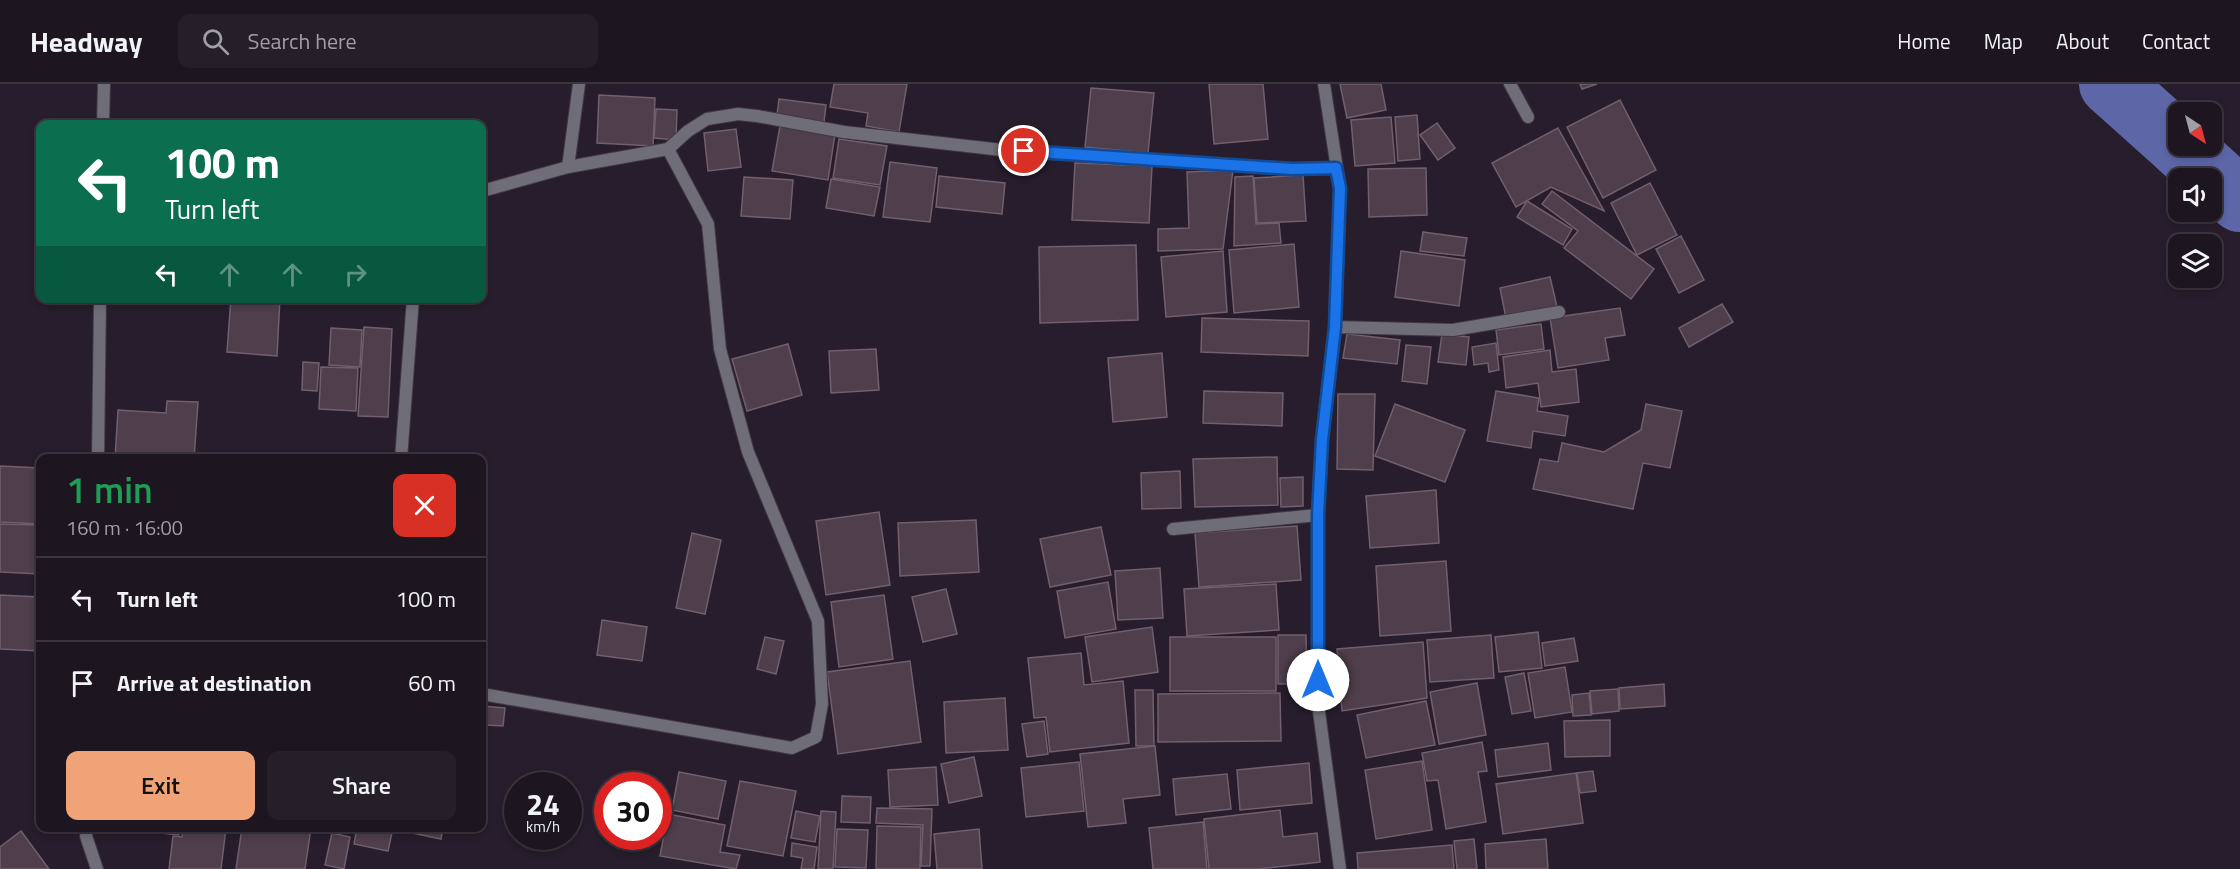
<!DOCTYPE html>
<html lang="en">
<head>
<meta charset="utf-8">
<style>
	:root { --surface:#1d1621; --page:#251f2a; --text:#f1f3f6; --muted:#a09fa5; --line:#3b353f; --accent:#efa377 }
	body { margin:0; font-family:"Titillium Web",sans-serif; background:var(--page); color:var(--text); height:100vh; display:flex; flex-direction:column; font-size:22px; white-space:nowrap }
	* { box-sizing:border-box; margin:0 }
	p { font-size:20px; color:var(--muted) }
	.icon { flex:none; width:33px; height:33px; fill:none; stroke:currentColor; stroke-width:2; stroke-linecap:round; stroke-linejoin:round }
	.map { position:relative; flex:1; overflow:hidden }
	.side { position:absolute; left:36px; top:370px; width:450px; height:378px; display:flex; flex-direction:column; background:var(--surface); border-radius:12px; box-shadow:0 3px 9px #0003,0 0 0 2px var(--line) }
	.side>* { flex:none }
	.guide { position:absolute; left:36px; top:36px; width:450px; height:183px; border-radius:12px; box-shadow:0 3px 9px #0003,0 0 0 2px var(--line); background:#0b6e4f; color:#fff; overflow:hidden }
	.needle { width:39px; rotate:144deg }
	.controls { position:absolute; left:2168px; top:18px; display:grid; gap:12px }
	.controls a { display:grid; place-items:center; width:54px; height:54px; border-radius:12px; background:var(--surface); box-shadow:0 3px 9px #0003,0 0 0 2px var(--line); font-size:30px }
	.speed { position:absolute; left:504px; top:688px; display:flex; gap:12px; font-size:30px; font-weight:700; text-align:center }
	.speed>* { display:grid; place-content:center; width:78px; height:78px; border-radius:50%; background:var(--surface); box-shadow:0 3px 9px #0003,0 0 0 2px var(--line); line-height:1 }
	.speed small { font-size:15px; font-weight:400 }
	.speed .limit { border:9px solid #d22; background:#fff; color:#111 }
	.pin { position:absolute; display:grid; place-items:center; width:51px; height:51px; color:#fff; margin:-26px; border:3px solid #fff; border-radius:50%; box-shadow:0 2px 6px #0007 }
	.me { position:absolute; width:66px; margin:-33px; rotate:0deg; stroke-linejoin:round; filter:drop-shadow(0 0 4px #0008) }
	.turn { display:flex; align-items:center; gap:21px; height:126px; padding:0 30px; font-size:27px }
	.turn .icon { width:78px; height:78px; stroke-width:2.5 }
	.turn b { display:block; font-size:42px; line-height:51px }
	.lanes { display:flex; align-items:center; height:57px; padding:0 30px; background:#0003; justify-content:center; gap:30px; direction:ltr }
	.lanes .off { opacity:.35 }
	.round { display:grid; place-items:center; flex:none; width:63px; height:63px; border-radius:12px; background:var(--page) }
	.headline { display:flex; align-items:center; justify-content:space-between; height:102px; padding:0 30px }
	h1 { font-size:36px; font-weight:600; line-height:45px; color:#1e9e55 }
	.action { display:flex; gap:12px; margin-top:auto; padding:12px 30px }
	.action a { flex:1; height:69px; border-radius:12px; background:var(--accent); color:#111; font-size:24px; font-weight:600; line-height:69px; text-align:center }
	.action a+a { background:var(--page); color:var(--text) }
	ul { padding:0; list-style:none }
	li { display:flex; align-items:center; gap:18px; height:84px; padding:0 30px; border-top:2px solid var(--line) }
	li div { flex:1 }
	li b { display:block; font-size:22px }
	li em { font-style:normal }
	header { display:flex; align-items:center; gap:36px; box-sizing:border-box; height:84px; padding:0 30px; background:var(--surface); border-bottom:2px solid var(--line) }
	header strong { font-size:28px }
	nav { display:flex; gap:33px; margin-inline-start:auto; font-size:21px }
	.search { width:420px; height:54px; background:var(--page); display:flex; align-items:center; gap:15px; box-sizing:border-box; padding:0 21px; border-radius:12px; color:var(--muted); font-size:22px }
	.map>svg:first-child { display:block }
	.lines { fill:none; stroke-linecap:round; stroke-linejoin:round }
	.river { stroke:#5d66a7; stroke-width:64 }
	.building { fill:#4f3e4c; stroke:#725f6e; stroke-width:1.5 }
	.street-casing { stroke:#413846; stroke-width:14 }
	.street { stroke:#6f6d77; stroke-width:12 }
	.route-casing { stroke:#114b97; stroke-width:15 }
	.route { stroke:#1a73e8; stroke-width:10 }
</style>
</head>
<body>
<header>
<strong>Headway</strong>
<div class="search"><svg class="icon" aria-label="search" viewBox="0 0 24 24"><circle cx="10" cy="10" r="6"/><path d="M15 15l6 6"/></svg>Search here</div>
<nav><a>Home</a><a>Map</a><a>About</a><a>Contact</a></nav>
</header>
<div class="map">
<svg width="2240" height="785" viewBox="0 0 2240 785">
	<rect width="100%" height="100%" fill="#271d2c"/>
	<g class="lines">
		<g class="river">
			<path d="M 2111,0 L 2178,60"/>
			<path d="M 2180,62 L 2240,116"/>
		</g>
	</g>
	<g class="building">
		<path d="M 834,0 L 907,0 L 899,48 L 866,42 L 868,29 L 830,23 Z"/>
		<path d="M 1209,0 L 1263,0 L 1268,55 L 1214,60 Z"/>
		<path d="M 1340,0 L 1381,0 L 1386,26 L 1347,34 Z"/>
		<path d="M 1580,0 L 1597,0 L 1582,5 Z"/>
		<path d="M 1091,4 L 1154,9 L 1148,69 L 1085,63 Z"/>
		<path d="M 599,11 L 655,14 L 653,62 L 597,59 Z"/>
		<path d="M 779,15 L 826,21 L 824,38 L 777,31 Z"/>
		<path d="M 1620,16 L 1656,86 L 1603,114 L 1567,43 Z"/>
		<path d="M 656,25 L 677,26 L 676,56 L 654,54 Z"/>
		<path d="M 1417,31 L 1420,75 L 1398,77 L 1395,33 Z"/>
		<path d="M 1391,33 L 1395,79 L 1355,82 L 1351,36 Z"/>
		<path d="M 1437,39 L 1455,64 L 1438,76 L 1420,51 Z"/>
		<path d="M 780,42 L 835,50 L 828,96 L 772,87 Z"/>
		<path d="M 1558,44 L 1604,127 L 1551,103 L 1516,123 L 1492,79 Z"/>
		<path d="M 736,45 L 741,83 L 708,87 L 704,49 Z"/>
		<path d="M 839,55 L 887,62 L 880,101 L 833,94 Z"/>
		<path d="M 890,78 L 937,84 L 930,138 L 883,133 Z"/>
		<path d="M 1075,79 L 1152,82 L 1149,139 L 1072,136 Z"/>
		<path d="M 1426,84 L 1427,131 L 1369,133 L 1368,85 Z"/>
		<path d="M 1233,86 L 1223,165 L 1158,167 L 1158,145 L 1189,144 L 1187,88 Z"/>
		<path d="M 1303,91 L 1306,137 L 1257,139 L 1254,94 Z"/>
		<path d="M 939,92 L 1005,99 L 1002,130 L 936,123 Z"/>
		<path d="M 1253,92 L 1256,140 L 1279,139 L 1281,159 L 1234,162 L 1235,93 Z"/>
		<path d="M 744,93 L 793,96 L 790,135 L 741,132 Z"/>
		<path d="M 831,95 L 880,103 L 874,132 L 826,124 Z"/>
		<path d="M 1650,99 L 1677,151 L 1637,171 L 1611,119 Z"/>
		<path d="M 1552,107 L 1654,185 L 1631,215 L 1564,164 L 1578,147 L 1542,120 Z"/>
		<path d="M 1527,117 L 1572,145 L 1563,161 L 1517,133 Z"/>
		<path d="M 1423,148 L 1467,154 L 1464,172 L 1420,167 Z"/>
		<path d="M 1681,152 L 1704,196 L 1679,209 L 1656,165 Z"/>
		<path d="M 1294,160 L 1299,223 L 1234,229 L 1229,166 Z"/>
		<path d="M 1136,161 L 1138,236 L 1040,239 L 1039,163 Z"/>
		<path d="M 1223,167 L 1227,228 L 1166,233 L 1161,173 Z"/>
		<path d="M 1401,167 L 1465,176 L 1459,222 L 1395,213 Z"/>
		<path d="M 1550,193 L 1557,223 L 1506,234 L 1500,204 Z"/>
		<path d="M 231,214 L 280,214 L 277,272 L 227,268 Z"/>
		<path d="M 1722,220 L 1733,238 L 1689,263 L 1679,244 Z"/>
		<path d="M 1620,224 L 1625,251 L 1605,254 L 1609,276 L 1558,284 L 1550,234 Z"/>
		<path d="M 1202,234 L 1309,237 L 1308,272 L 1201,268 Z"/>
		<path d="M 1541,240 L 1544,265 L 1499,271 L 1496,246 Z"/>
		<path d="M 364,243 L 392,245 L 388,333 L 358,332 Z"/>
		<path d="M 331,244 L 362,246 L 360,283 L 329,281 Z"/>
		<path d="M 1347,250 L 1400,256 L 1397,280 L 1343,274 Z"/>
		<path d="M 1442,250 L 1469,253 L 1466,281 L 1438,278 Z"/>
		<path d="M 1496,259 L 1499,286 L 1489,288 L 1488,279 L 1474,281 L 1472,263 Z"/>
		<path d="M 788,260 L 802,311 L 747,327 L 732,275 Z"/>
		<path d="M 1406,261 L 1431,263 L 1427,300 L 1402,297 Z"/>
		<path d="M 876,265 L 879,306 L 831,309 L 829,267 Z"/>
		<path d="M 1550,266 L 1552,288 L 1576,285 L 1579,318 L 1541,323 L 1538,299 L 1506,304 L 1503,273 Z"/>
		<path d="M 1162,269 L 1167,333 L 1113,338 L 1108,274 Z"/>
		<path d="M 303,278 L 319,279 L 317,307 L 302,306 Z"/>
		<path d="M 321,283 L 358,284 L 356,327 L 319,325 Z"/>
		<path d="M 1204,307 L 1283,309 L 1282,342 L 1203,339 Z"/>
		<path d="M 1496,307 L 1539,314 L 1537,327 L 1568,332 L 1565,352 L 1533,347 L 1531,364 L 1487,357 Z"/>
		<path d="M 1338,310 L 1375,310 L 1373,386 L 1337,385 Z"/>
		<path d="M 167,317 L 198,318 L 194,375 L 115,375 L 118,326 L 166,329 Z"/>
		<path d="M 1395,320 L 1465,346 L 1445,398 L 1375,372 Z"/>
		<path d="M 1646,320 L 1682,327 L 1670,384 L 1643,379 L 1633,425 L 1533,405 L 1540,375 L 1558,378 L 1562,359 L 1604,368 L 1641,346 Z"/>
		<path d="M 1277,373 L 1278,421 L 1195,423 L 1193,375 Z"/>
		<path d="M 0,382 L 40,384 L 40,440 L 0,438 Z"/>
		<path d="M 1180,387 L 1181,424 L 1142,425 L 1141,389 Z"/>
		<path d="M 1303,393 L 1303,422 L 1281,423 L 1280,394 Z"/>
		<path d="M 1436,406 L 1439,459 L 1370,464 L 1366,412 Z"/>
		<path d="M 879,428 L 890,501 L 826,511 L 816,437 Z"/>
		<path d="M 976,436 L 979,488 L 900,492 L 898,439 Z"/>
		<path d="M 0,440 L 40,441 L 40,490 L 0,488 Z"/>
		<path d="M 1297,442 L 1301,496 L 1199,503 L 1195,449 Z"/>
		<path d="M 1101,443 L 1111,491 L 1050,503 L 1040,455 Z"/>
		<path d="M 692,449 L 721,456 L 705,530 L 676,524 Z"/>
		<path d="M 1446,477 L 1451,547 L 1380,552 L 1376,482 Z"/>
		<path d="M 1160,484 L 1163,534 L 1118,536 L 1115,487 Z"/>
		<path d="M 1108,498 L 1116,545 L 1065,554 L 1057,507 Z"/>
		<path d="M 1276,500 L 1279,546 L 1187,552 L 1184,505 Z"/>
		<path d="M 946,505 L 957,550 L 923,558 L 912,513 Z"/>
		<path d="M 0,511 L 40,513 L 40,567 L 0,565 Z"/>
		<path d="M 884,511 L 893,575 L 839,583 L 831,518 Z"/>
		<path d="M 602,536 L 647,543 L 642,577 L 597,571 Z"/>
		<path d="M 1152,543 L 1158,588 L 1092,598 L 1085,553 Z"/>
		<path d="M 1538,548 L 1542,584 L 1499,588 L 1495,553 Z"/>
		<path d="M 1278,551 L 1306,551 L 1307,600 L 1278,600 Z"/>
		<path d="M 1491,551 L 1494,594 L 1430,598 L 1427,556 Z"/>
		<path d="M 765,553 L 784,557 L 776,590 L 757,585 Z"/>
		<rect x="1170" y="553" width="106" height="54"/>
		<path d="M 1574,554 L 1578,577 L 1545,582 L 1542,559 Z"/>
		<path d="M 1423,558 L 1427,614 L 1342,627 L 1337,565 Z"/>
		<path d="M 1081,569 L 1084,601 L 1123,597 L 1129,659 L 1050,668 L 1046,633 L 1034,634 L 1028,574 Z"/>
		<path d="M 910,577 L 921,658 L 838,670 L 827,588 Z"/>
		<path d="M 1565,583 L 1572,628 L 1535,634 L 1528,589 Z"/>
		<path d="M 1524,589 L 1531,627 L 1512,630 L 1505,593 Z"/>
		<path d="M 1477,599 L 1486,651 L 1439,660 L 1430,608 Z"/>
		<path d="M 1664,600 L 1665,622 L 1620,625 L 1619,604 Z"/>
		<path d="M 1618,605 L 1619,627 L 1592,630 L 1590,607 Z"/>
		<path d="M 1135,606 L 1153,606 L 1154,662 L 1136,662 Z"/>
		<path d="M 1280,609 L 1281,657 L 1158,658 L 1158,610 Z"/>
		<path d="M 1589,609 L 1591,631 L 1573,632 L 1572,611 Z"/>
		<path d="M 1005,614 L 1008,666 L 946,669 L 944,618 Z"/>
		<path d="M 1426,617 L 1435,661 L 1366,674 L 1357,631 Z"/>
		<path d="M 482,622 L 505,624 L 503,642 L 486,641 L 482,689 Z"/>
		<path d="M 1610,636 L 1610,672 L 1565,673 L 1564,637 Z"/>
		<path d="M 1044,637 L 1048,670 L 1027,673 L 1022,640 Z"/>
		<path d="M 1482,658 L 1487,687 L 1478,688 L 1486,738 L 1446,745 L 1438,696 L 1427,697 L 1422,669 Z"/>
		<path d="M 1548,659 L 1551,686 L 1498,693 L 1495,666 Z"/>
		<path d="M 1155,662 L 1160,711 L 1123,715 L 1126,739 L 1088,743 L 1080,670 Z"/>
		<path d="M 974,673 L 982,712 L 949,719 L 941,680 Z"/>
		<path d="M 1422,677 L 1432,746 L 1376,755 L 1365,686 Z"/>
		<path d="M 1079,678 L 1084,727 L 1026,733 L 1021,684 Z"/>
		<path d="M 1309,679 L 1312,719 L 1240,726 L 1237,686 Z"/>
		<path d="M 936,683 L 938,721 L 890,723 L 888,686 Z"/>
		<path d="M 1593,687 L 1596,707 L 1580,709 L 1577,689 Z"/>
		<path d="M 679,688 L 726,697 L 718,735 L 672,726 Z"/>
		<path d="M 1576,689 L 1583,739 L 1503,750 L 1496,700 Z"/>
		<path d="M 1227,690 L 1231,725 L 1176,731 L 1173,695 Z"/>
		<path d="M 740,697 L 796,707 L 783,772 L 727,762 Z"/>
		<path d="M 842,712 L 871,713 L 870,739 L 841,738 Z"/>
		<path d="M 877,724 L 932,725 L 930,782 L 921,782 L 923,741 L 876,739 Z"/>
		<path d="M 1280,726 L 1283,753 L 1317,749 L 1320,778 L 1258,785 L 1209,785 L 1204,735 Z"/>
		<path d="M 796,727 L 820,732 L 815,758 L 791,754 Z"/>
		<path d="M 821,727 L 836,728 L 833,785 L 818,785 Z"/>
		<path d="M 668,730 L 725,741 L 720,768 L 740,771 L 736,785 L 660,772 Z"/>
		<path d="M 1203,738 L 1207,785 L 1153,785 L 1149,744 Z"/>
		<path d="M 877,742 L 921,743 L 920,785 L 876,785 Z"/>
		<path d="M 144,744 L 179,744 L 179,751 L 143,747 Z"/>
		<path d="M 183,744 L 226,744 L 221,785 L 169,785 L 173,752 L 182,753 Z"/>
		<path d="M 242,744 L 311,744 L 305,785 L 236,785 Z"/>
		<path d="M 357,744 L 393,744 L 388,767 L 354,760 Z"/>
		<path d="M 414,744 L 443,744 L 441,755 L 412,749 Z"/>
		<path d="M 837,745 L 868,746 L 866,784 L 835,783 Z"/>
		<path d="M 979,745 L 982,785 L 937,785 L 934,750 Z"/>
		<path d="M 21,747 L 49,785 L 0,785 L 0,763 Z"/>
		<path d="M 332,749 L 350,753 L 344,785 L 325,781 Z"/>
		<path d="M 1474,755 L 1477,785 L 1457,785 L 1454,757 Z"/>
		<path d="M 1546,755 L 1548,785 L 1486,785 L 1485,760 Z"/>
		<path d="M 792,759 L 817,763 L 814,785 L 801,785 L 803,774 L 791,772 Z"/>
		<path d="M 1452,761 L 1454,785 L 1358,785 L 1357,769 Z"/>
	</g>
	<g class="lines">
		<g class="street-casing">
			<g id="street">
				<path d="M 1324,0 L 1340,104 L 1335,243 L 1322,356 L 1318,431 L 1318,620 L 1340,785"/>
				<path d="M 1510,0 L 1528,33"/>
				<path d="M 103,40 L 104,0"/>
				<path d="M 568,83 L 579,0"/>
				<path d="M 482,107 L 568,83 L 668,65 L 688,47 L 707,35 L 738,30 L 757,32 L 844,48 L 1002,66 L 1291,85 L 1336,84"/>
				<path d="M 1335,243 L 1453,246 L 1559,228"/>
				<path d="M 98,375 L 100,214"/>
				<path d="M 401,375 L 413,214"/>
				<path d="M 1173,445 L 1318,431"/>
				<path d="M 482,610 L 792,664 L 816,653 L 822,620 L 818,537 L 748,368 L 720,265 L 708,140 L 668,65"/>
				<path d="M 87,744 L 86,752 L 97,785"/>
			</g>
		</g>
		<use href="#street" class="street"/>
	</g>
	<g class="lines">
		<g class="route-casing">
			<path id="route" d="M 1024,67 L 1292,85 L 1336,84 L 1340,104 L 1335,243 L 1322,356 L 1318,431 L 1318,596"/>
		</g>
		<use href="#route" class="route"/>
	</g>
</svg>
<div class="controls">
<a><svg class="needle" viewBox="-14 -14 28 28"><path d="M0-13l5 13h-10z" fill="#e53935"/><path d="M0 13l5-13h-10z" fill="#a09fa5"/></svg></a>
<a><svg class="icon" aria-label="sound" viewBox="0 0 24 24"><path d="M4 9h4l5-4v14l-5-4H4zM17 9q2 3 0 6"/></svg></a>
<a><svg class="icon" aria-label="layers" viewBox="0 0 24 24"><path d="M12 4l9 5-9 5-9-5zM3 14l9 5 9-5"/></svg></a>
</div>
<div class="speed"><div>24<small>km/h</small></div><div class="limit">30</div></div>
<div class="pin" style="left:1024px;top:67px;background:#d93025"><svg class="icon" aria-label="arrive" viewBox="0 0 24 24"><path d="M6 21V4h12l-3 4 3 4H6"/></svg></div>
<svg class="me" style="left:1318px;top:596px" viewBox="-20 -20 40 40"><circle r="19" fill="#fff"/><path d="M0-13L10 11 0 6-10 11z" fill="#1a73e8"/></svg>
<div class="guide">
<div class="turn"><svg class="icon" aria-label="left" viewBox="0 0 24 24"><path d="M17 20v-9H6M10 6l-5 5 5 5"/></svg><div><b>100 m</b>Turn left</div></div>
<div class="lanes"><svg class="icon" aria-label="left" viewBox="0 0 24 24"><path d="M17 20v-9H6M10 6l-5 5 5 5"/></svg><svg class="icon off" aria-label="ahead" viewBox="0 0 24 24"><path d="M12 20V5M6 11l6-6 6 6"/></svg><svg class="icon off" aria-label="ahead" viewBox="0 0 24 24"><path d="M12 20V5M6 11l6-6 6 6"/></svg><svg class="icon off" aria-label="right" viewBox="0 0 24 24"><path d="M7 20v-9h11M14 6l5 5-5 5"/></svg></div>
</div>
<section class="side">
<div class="headline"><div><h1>1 min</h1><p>160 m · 16:00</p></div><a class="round" style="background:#d93025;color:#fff"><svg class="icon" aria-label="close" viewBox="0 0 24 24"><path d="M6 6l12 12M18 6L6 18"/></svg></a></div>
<ul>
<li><svg class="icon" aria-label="left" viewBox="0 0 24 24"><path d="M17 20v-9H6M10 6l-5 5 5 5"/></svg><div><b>Turn left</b></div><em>100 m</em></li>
<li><svg class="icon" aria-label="arrive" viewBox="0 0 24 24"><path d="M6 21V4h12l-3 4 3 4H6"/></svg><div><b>Arrive at destination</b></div><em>60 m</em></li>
</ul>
<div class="action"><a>Exit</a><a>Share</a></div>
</section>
</div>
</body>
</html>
